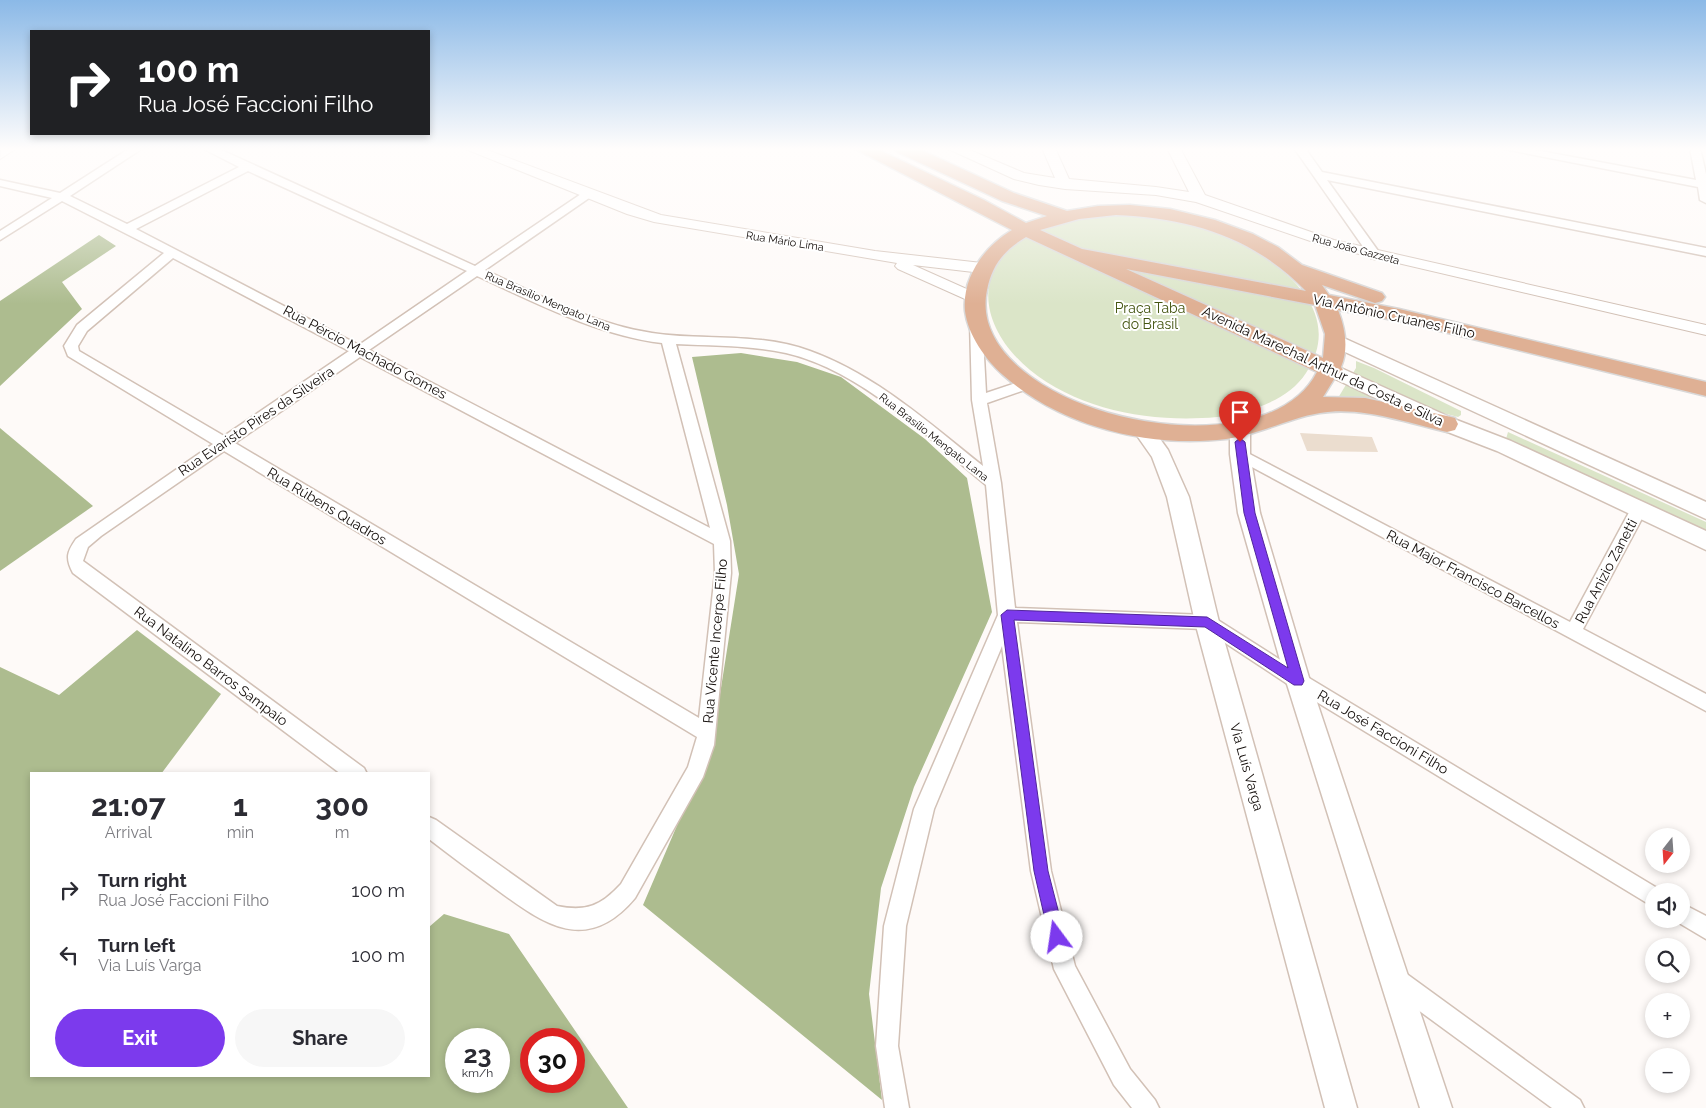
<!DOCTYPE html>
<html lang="en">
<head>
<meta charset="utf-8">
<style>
	:root { --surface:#fff; --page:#f7f7f7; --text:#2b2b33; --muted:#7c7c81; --accent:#7c3aed }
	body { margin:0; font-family:Raleway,sans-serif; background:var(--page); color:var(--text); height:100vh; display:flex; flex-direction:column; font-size:19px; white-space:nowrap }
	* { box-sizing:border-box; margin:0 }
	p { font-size:16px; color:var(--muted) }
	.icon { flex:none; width:28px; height:28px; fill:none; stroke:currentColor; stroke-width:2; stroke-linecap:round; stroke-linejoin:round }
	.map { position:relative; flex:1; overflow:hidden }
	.drawer { position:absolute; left:30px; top:772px; width:400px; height:305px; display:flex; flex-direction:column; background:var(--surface); border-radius:0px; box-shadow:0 2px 8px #0003 }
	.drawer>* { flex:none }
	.top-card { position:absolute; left:30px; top:30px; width:400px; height:105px; border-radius:0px; box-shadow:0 2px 8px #0003; background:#202124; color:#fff; overflow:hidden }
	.needle { width:32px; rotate:197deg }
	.fabs { position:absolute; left:1645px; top:828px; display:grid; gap:10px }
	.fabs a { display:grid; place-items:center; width:45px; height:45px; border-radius:50%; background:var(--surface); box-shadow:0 2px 8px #0003; font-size:25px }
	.speed { position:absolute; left:445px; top:1028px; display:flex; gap:10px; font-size:25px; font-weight:700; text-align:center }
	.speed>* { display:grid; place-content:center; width:65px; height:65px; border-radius:50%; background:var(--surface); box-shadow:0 2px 8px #0003; line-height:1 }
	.speed small { font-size:12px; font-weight:400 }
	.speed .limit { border:8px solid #d22; background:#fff; color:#111 }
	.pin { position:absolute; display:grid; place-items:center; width:42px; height:42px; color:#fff; margin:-51px -21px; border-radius:50% 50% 50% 0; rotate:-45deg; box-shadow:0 0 5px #0007 }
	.pin .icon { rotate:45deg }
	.me { position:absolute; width:55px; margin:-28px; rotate:346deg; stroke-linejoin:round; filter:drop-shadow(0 0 4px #0008) }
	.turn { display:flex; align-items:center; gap:18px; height:105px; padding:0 25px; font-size:22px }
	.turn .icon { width:65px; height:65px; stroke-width:2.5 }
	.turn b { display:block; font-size:35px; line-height:42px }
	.eta { display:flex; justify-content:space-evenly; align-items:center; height:85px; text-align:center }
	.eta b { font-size:30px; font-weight:700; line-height:35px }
	.cta { display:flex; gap:10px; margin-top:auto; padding:10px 25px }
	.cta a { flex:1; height:58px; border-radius:30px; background:var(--accent); color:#fff; font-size:20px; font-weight:700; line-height:58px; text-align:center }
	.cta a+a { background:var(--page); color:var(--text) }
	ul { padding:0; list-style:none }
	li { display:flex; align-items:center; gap:15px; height:65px; padding:0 25px }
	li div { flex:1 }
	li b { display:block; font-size:19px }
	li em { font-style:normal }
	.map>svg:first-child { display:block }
	.green { fill:#dbe5c8 }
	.forest { fill:#adbc8f; fill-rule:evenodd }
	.building { fill:#ebddcf }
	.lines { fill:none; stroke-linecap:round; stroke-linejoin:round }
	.minor-casing { stroke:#d2c1b6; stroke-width:3 }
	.tertiary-casing { stroke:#d2c1b6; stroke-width:2 }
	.secondary-casing { stroke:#d2c1b6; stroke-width:3 }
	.primary-casing { stroke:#d9d8d8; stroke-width:3 }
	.minor { fill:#fff; fill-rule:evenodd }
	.tertiary { fill:#fff; fill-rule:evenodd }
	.secondary { fill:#fff; fill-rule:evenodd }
	.primary { fill:#dfb094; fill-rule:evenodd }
	.route { fill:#7c3aed; stroke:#51269a }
	.labels { text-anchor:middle; stroke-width:4; stroke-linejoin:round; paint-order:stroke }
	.far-street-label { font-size:11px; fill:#130d0a; stroke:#fff }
	.park-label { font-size:14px; fill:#451; stroke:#fff }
	.street-label { font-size:14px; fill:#130d0a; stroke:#fff }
</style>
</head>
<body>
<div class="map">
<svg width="1706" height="1108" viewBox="0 0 1706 1108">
	<rect width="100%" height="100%" fill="#fefaf8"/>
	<g class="green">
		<path d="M 1113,215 C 1143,216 1173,218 1202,227 C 1259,246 1353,302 1306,373 C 1288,401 1248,413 1217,417 C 1154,423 1080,411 1030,370 C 978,327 968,263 1038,231 C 1062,221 1087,218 1113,215 Z"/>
		<path d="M 1356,361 L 1374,368 L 1461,411 L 1461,415 L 1458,417 L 1398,401 L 1338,398 L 1356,368 Z"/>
		<path d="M 1508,432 L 1706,522 L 1706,532 L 1506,439 Z"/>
	</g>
	<g class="forest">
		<path d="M 99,235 L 116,246 L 62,282 L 82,309 L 0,386 L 0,301 Z"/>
		<path d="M 741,353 L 797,362 L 841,377 L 925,439 L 967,478 L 992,612 L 914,787 L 881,888 L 869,994 L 882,1100 L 643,905 L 699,774 L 714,732 L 739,574 L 727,505 L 692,357 Z"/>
		<path d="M 0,428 L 93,506 L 0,571 Z"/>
		<path d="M 137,630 L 221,694 L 161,774 L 31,774 L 31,1076 L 429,1076 L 429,927 L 444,914 L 509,934 L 628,1108 L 0,1108 L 0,667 L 59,695 ZM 456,1039 L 499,1039 L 499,1081 L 456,1081 ZM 531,1039 L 574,1039 L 574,1081 L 531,1081 Z"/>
	</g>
	<path class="building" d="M 1300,433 L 1372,437 L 1378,452 L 1307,451 Z"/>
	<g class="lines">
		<g class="minor-casing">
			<g id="minor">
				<path d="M 130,148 L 143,148 L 70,196 L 127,224 L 239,167 L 202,148 L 217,148 L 475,266 L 584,192 L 592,192 L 592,196 L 485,270 C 539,295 593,324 652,333 C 704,341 759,332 810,351 C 876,375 929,423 983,466 L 972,400 L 970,322 L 977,318 L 982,319 L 986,393 L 1028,379 L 1035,384 L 1033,387 L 987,403 L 1001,483 L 1015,608 L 1207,615 L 1213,617 L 1304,675 L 1662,891 L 1654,891 L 1654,906 L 1647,903 L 1292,687 L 1204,629 L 1017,622 L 1051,871 L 1075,966 L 1130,1069 L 1155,1100 L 1159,1108 L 1132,1108 L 1114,1085 L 1054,969 L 1031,871 L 1002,646 L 934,809 L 906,926 L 898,1046 L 909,1108 L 885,1108 L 876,1046 L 884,926 L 914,809 L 998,615 L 986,485 C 928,438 861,370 786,353 C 750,345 713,346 676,344 L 730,541 L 731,573 L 714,745 L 703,777 L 635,898 C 587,955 545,925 496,889 C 474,873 451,856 429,839 L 429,817 L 436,820 L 557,906 C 586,912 601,906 621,884 L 688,767 L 697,737 L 224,451 L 101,536 L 88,547 L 83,561 L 364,768 L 367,774 L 341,774 L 73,573 C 65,558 67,552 76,539 L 213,444 L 68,356 L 64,346 L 77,325 L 164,253 L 62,201 L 0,240 L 0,231 L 52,198 L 0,186 L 0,180 L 60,193 ZM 248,171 L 467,271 L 359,345 L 136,229 ZM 173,258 L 349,351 L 224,436 L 79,351 L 78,346 L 87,331 ZM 477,276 C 536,303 597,335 662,343 L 710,528 L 369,350 ZM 360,357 L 714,544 L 715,573 L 699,718 L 235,443 Z"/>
				<path d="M 1294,148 L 1305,148 L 1322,172 L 1706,248 L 1706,256 L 1327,180 L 1381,255 L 1375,259 L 1371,258 Z"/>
				<path d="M 1499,148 L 1524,148 L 1696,180 L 1690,148 L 1700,148 L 1706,174 L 1706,203 L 1700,200 L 1698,187 Z"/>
				<path d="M 1240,449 L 1570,622 L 1633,505 L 1645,505 L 1647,509 L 1583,629 L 1706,694 L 1706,711 L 1235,458 L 1233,454 L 1235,450 Z"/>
				<path d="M 1681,903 L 1706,916 L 1706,939 L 1674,920 L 1673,919 L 1681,919 Z"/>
				<path d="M 1396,969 L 1404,972 L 1580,1100 L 1584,1108 L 1552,1108 L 1388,988 L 1385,980 L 1388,972 Z"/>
			</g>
		</g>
		<g class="tertiary-casing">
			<g id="tertiary">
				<path d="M 17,148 L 0,159 L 1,148 Z"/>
				<path d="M 463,148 L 482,148 L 661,215 L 875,251 L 982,263 L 990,268 L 982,273 L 913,265 L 980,295 L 982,298 L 980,301 L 974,303 L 898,269 L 895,266 L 897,263 L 654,222 L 627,214 Z"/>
				<path d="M 946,148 L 965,148 L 1024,173 L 1055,178 L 1042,148 L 1055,148 L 1069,179 L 1156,187 L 1189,192 L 1167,148 L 1180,148 L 1205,195 L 1334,240 L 1706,325 L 1706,335 L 1325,246 L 1196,202 L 1156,195 L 1065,189 L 1039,185 L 1014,179 Z"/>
			</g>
		</g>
		<g class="secondary-casing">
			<g id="secondary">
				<path d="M 1337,335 L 1706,502 L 1706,519 L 1330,345 L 1328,341 L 1330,337 Z"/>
				<path d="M 1332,364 L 1454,419 L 1511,441 L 1706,531 L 1706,550 L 1497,451 L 1440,429 L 1325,374 L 1322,370 L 1325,366 Z"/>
				<path d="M 1143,423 L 1150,425 L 1168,450 L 1189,497 L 1219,622 L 1357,1108 L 1325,1108 L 1195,622 L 1167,497 L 1152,457 L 1133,430 L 1136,425 Z"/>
				<path d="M 1240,423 L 1247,425 L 1250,430 L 1250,454 L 1260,513 L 1310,681 L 1452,1108 L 1420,1108 L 1286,681 L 1238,513 L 1230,454 L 1230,430 L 1233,425 Z"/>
			</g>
		</g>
		<g class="primary-casing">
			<path id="primary" d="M 853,148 L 875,148 L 984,200 L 1026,223 L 1047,216 L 1002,201 L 897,152 L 895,148 L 917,148 L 1014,193 L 1067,211 L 1098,206 L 1130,205 L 1170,209 L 1215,220 L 1253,234 L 1278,247 L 1302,265 L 1382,293 L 1385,297 L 1382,301 L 1375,303 L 1322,285 L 1329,295 L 1399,309 L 1706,382 L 1706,396 L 1399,321 L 1338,310 C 1345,328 1349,348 1341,367 L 1343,370 L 1336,376 L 1323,397 L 1365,398 L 1447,416 L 1455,418 L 1458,424 L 1455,430 L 1447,432 C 1407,423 1362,406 1320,413 C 1288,418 1259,435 1226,439 C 1148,448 1062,427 1003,375 C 985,359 968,335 965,311 C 962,277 984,247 1012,230 ZM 1116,215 C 1191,218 1253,237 1306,291 L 1082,249 L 1040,230 L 1079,219 ZM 1026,237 L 1317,372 C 1263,480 962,410 987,290 C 992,265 1004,250 1026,237 ZM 1126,269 L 1315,305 L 1325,334 L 1323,358 Z"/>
		</g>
		<use href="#minor" class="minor"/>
		<use href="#tertiary" class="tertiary"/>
		<use href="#secondary" class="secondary"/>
		<use href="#primary" class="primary"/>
	</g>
	<linearGradient id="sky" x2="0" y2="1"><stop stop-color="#8bb9e7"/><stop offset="0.49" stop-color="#fffdfc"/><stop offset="1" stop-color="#fffdfc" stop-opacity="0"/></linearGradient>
	<rect width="1706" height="304" fill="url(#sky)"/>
	<path class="route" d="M 1240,438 L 1245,442 L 1255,513 L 1304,681 L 1302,685 L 1294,685 L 1205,627 L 1014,620 L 1048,871 L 1065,937 L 1062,942 L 1057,944 L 1052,942 L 1049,937 L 1034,871 L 1001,615 L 1007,610 L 1207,617 L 1288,668 L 1244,513 L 1235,442 Z"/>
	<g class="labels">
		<g class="far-street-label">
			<text transform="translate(785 241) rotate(9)" y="4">Rua Mário Lima</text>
			<text transform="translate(1356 249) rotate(15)" y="4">Rua João Gazzeta</text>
			<text transform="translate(548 301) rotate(23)" y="4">Rua Brasílio Mengato Lana</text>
			<text transform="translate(934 437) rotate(38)" y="4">Rua Brasílio Mengato Lana</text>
		</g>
		<g class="park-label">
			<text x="1150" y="313">Praça Taba<tspan x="1150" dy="16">do Brasil</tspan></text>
		</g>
		<g class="street-label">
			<text transform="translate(1394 316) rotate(12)" y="5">Via Antônio Cruanes Filho</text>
			<text transform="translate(365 352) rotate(28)" y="5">Rua Pércio Machado Gomes</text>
			<text transform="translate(1323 366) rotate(25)" y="5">Avenida Marechal Arthur da Costa e Silva</text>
			<text transform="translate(256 421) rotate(-34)" y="5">Rua Evaristo Pires da Silveira</text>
			<text transform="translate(327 506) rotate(31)" y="5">Rua Rúbens Quadros</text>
			<text transform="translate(1606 571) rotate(-62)" y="5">Rua Anizio Zanetti</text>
			<text transform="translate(1473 579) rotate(28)" y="5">Rua Major Francisco Barcellos</text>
			<text transform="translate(715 641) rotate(-85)" y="5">Rua Vicente Incerpe Filho</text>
			<text transform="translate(211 666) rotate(37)" y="5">Rua Natalino Barros Sampaio</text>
			<text transform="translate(1383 732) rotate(31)" y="5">Rua José Faccioni Filho</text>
			<text transform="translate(1247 767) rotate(74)" y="5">Via Luís Varga</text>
		</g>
	</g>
</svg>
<div class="fabs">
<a><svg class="needle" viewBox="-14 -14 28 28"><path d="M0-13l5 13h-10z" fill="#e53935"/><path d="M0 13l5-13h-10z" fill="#7c7c81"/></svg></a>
<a><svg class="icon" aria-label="sound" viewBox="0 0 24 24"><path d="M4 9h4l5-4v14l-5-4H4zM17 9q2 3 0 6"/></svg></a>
<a><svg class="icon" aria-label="search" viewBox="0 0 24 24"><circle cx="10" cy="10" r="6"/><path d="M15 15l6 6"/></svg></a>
<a>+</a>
<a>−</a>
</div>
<div class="speed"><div>23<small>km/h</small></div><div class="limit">30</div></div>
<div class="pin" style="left:1240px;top:442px;background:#d93025"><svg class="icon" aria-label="arrive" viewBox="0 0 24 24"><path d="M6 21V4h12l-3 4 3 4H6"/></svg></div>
<svg class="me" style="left:1057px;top:937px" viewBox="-20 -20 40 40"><circle r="19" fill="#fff"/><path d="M0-13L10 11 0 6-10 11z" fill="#7c3aed"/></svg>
<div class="top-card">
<div class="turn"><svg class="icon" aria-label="right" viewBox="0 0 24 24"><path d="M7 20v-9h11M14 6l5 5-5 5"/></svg><div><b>100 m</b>Rua José Faccioni Filho</div></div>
</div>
<section class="drawer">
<div class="eta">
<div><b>21:07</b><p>Arrival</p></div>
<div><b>1</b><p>min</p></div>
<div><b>300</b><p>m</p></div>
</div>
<ul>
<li><svg class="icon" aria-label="right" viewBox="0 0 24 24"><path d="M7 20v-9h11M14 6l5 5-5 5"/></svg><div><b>Turn right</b><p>Rua José Faccioni Filho</p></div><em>100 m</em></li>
<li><svg class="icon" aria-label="left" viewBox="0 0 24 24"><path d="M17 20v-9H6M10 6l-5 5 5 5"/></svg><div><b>Turn left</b><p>Via Luís Varga</p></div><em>100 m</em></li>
</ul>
<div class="cta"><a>Exit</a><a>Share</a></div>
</section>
</div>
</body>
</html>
